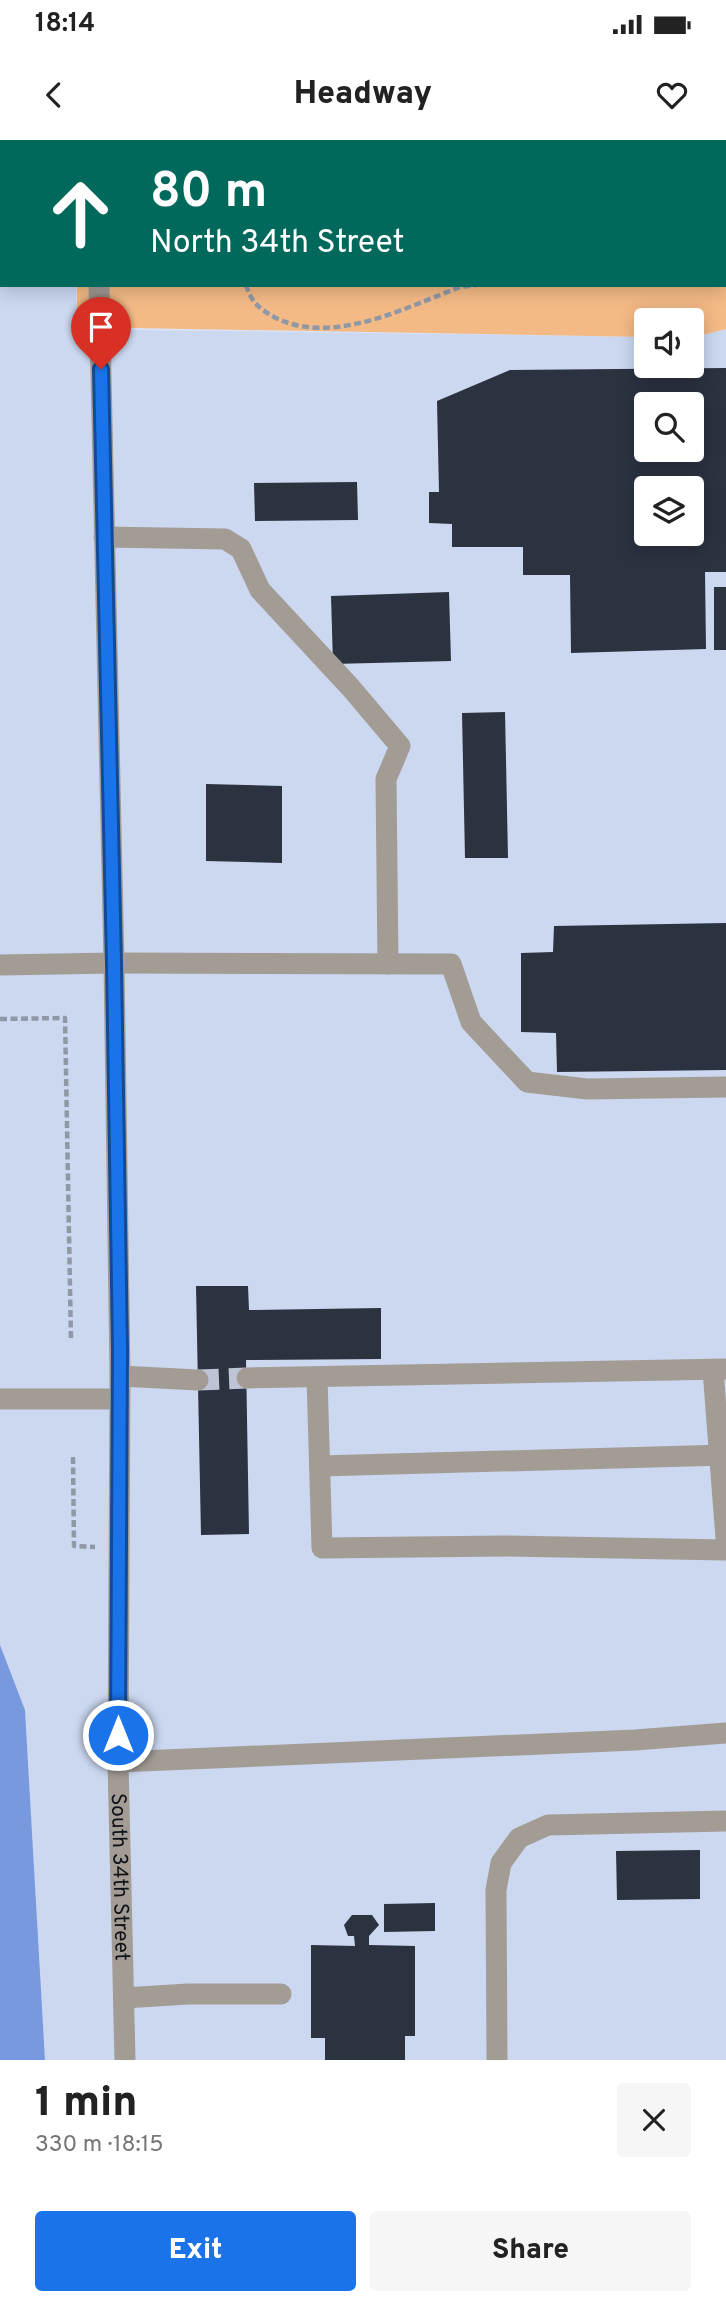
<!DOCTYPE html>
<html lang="en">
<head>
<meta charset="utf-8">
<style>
	:root { --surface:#fff; --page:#f6f6f6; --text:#222; --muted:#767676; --accent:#1a73e8 }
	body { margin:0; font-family:Overpass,sans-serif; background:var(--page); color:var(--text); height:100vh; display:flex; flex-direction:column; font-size:26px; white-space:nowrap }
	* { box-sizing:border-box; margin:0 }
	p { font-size:23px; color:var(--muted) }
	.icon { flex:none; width:38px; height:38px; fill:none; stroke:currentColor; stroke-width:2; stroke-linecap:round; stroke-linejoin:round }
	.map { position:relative; height:1920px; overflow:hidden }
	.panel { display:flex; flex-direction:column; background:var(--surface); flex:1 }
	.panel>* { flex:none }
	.hud { position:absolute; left:0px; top:0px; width:726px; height:147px; box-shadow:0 4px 18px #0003; background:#00695c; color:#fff; overflow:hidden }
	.controls { position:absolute; left:634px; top:168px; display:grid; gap:14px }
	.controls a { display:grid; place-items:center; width:70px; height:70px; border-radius:7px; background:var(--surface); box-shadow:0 4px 18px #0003; font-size:35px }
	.pin { position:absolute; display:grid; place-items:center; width:60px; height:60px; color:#fff; margin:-72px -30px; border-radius:50% 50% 50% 0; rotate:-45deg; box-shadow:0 0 7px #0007 }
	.pin .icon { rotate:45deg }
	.me { position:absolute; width:77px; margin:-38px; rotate:0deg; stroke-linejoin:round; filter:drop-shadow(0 0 5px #0008) }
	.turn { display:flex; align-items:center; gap:24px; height:147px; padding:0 35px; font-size:32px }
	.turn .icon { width:91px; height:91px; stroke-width:2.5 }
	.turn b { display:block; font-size:49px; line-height:60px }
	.round { display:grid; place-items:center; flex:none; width:74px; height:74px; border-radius:7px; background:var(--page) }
	.summary { display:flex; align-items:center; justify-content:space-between; height:119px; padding:0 35px }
	h1 { font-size:42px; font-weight:800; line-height:52px }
	.primary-button { display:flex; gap:14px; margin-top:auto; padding:14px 35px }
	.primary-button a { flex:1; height:80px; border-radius:7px; background:var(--accent); color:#fff; font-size:28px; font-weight:800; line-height:80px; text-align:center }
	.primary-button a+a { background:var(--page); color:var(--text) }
	.status { display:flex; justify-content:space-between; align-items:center; height:49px; padding:0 35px; background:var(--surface); direction:ltr }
	.status svg { height:19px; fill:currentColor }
	header { display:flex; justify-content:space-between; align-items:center; height:91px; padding:0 35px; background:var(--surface); font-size:32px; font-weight:800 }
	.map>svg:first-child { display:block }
	.built { fill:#cbd8f0; fill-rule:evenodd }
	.green { fill:#f4ba86 }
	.water { fill:#7899de }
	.building { fill:#2b3240; fill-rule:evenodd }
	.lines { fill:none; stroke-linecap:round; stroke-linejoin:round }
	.minor-tunnel { stroke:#bcc4d5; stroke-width:21; stroke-dasharray:21 10; stroke-linecap:butt }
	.path { stroke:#9098a6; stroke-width:4.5; stroke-dasharray:7 3.5; stroke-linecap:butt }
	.minor { stroke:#a39c95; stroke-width:21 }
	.route-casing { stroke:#114b97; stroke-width:18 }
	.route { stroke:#1a73e8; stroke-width:12 }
	.labels { text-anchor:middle; stroke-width:7; stroke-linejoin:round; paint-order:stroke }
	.street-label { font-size:21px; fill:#0f1218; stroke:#dae4f6 }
</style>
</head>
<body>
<div class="status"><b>18:14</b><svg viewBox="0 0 49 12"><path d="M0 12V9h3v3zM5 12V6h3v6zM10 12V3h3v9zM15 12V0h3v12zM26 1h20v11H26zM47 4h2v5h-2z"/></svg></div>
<header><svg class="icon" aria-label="back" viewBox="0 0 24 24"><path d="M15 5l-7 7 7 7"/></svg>Headway<svg class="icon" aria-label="heart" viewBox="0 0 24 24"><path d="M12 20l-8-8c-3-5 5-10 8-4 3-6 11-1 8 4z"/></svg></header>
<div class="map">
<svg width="726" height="1920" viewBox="0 0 726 1920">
	<rect width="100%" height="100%" fill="#dae4f6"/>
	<path class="built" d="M 0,0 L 72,0 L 72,2 L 2,2 L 2,145 L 76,145 L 77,187 L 69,189 L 646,197 L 646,226 L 691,226 L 691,198 L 726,189 L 726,1920 L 45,1920 L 25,1570 L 0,1505 ZM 646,264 L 691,264 L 691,310 L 646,310 ZM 646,348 L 691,348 L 691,394 L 646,394 Z"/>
	<path class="green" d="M 76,0 L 726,0 L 726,189 L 691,198 L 691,180 L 646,180 L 646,197 L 77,187 L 77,145 L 724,145 L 724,2 L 76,2 Z"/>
	<path class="water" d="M 0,1505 L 25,1570 L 45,1920 L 0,1920 Z"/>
	<g class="building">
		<path d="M 726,228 L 726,432 L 705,432 L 706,509 L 571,513 L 570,435 L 523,435 L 523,407 L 452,407 L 452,384 L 429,383 L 429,352 L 439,352 L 437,261 L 510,230 ZM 646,264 L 691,264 L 691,310 L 646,310 ZM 646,348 L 691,348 L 691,394 L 646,394 Z"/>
		<path d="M 357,342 L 358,380 L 255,381 L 254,343 Z"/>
		<rect x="714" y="447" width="12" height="63"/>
		<path d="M 449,452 L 451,521 L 333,524 L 331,456 Z"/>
		<path d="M 505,572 L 508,718 L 465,718 L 462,573 Z"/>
		<path d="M 206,644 L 282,646 L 282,723 L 206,721 Z"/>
		<path d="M 726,783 L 726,930 L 557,932 L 556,893 L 521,892 L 521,813 L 553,812 L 554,786 Z"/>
		<path d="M 196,1146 L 248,1146 L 249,1170 L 381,1168 L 381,1219 L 246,1220 L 249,1394 L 201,1395 Z"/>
		<path d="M 700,1710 L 700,1759 L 617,1760 L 616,1711 Z"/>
		<path d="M 435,1763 L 435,1791 L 384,1792 L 384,1764 Z"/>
		<path d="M 352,1775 L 372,1775 L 379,1785 L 369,1796 L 369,1805 L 415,1806 L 415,1896 L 405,1896 L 405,1920 L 325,1920 L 325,1898 L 311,1898 L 311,1805 L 355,1806 L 354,1796 L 348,1796 L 344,1785 Z"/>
	</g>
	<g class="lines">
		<path class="minor-tunnel" d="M 198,1240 L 247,1238"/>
		<g class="path">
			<path d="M 299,2 L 300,0"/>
			<path d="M 586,2 L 588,0"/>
			<path d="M 724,141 L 726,141"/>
			<path d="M 246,145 C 251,163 262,171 278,179 C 335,205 407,167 460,147 L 476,145"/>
			<path d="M 0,879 L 65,878 L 71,1201"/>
			<path d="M 73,1317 L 74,1406 L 95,1407"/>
		</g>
		<g class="minor">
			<path d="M 95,0 L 95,2"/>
			<path d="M 0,86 L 2,86"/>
			<path id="s1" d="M 99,145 L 114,823 L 120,1236 L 118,1622 L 125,1920"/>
			<path d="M 104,397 L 225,399 L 241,409 L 260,450 L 351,548 L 400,606 L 386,639 L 388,824"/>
			<path d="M 0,825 L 114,823 L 451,824 L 471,882 L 527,942 L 587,949 L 726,947"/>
			<path d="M 713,1230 L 726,1398"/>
			<path d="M 120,1236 L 198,1240"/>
			<path d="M 317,1237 L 322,1408 L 505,1406 L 726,1410"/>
			<path d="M 247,1238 L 726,1229"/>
			<path d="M 0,1259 L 119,1259"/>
			<path d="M 320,1326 L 726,1315"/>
			<path d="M 118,1622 L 635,1600 L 726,1593"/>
			<path d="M 124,1858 L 188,1854 L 281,1854"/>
			<path d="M 497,1920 L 496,1750 L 501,1723 L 519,1698 L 548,1685 L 726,1681"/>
		</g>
	</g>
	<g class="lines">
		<g class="route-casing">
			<path id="route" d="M 101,229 L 114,823 L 120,1209 L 118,1595"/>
		</g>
		<use href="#route" class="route"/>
	</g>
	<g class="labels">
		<g class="street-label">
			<text dy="7" stroke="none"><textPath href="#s1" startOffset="1592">South 34th Street</textPath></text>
		</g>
	</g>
</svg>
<div class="controls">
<a><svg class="icon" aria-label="sound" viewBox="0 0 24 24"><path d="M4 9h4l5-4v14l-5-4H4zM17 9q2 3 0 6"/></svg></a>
<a><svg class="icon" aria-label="search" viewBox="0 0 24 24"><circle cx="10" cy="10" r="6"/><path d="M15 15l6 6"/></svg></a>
<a><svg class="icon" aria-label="layers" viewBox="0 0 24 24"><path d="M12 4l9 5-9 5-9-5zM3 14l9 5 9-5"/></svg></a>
</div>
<div class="pin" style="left:101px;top:229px;background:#d93025"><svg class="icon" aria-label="arrive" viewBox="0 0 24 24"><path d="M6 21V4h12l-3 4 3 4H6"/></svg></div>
<svg class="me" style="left:118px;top:1595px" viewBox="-20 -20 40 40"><circle r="17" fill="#1a73e8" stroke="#fff" stroke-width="3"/><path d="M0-11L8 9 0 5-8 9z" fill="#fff"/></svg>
<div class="hud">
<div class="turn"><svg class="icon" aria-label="ahead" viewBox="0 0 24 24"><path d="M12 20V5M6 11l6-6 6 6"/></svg><div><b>80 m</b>North 34th Street</div></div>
</div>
</div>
<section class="panel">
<div class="summary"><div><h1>1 min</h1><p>330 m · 18:15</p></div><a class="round"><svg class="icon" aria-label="close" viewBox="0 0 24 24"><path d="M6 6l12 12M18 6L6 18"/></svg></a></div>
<div class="primary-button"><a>Exit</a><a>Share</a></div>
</section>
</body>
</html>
